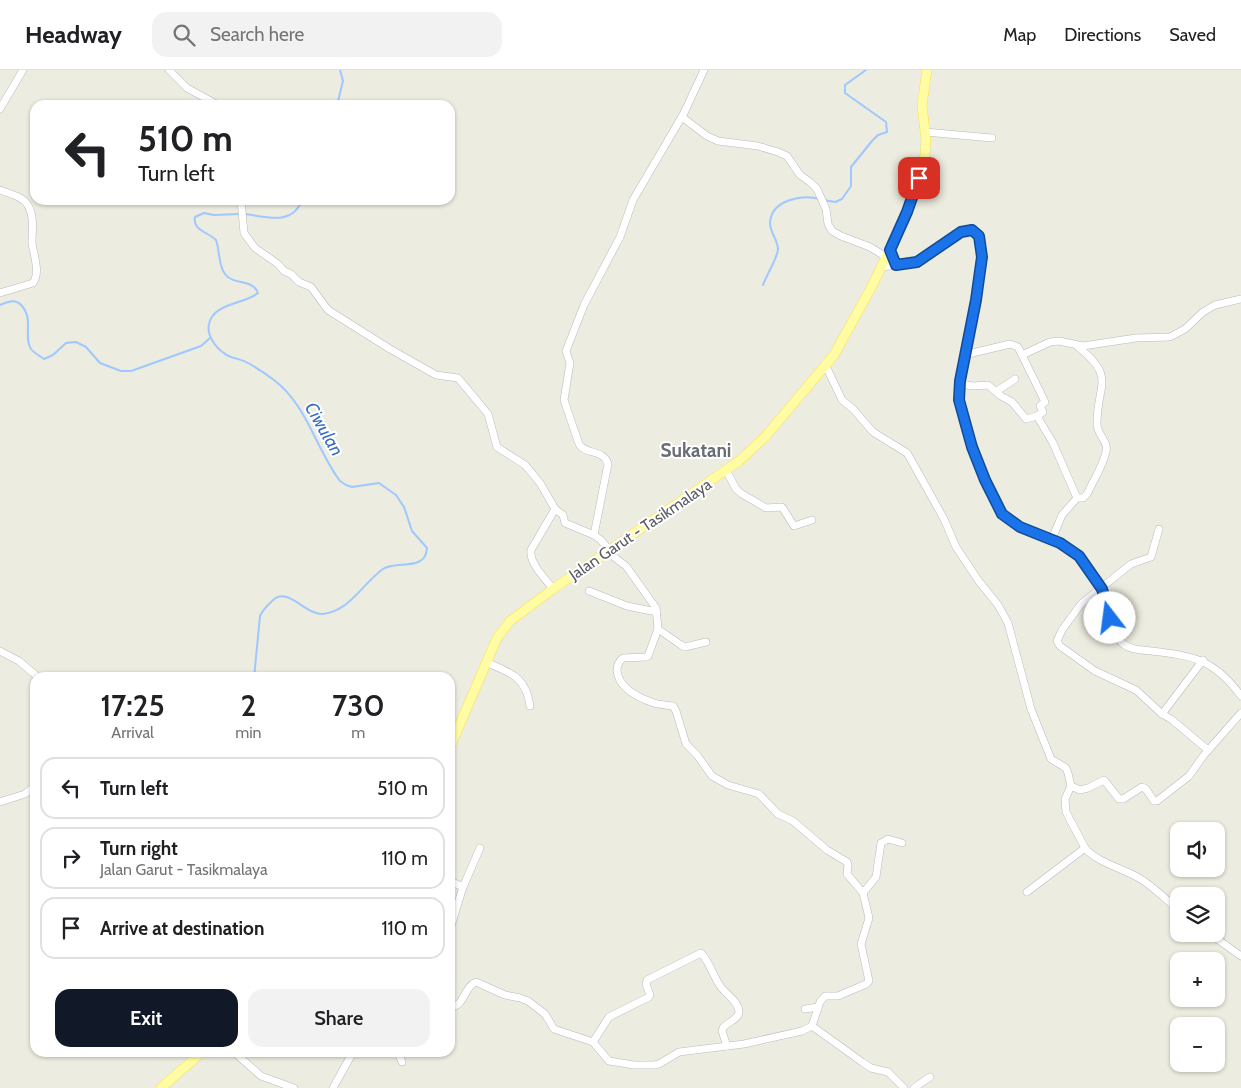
<!DOCTYPE html>
<html lang="en">
<head>
<meta charset="utf-8">
<style>
	:root { --surface:#fff; --page:#f2f2f2; --text:#202124; --muted:#757577; --line:#e0e0e0; --accent:#111827 }
	body { margin:0; font-family:Cabin,sans-serif; background:var(--page); color:var(--text); height:100vh; display:flex; flex-direction:column; font-size:19px; white-space:nowrap }
	* { box-sizing:border-box; margin:0 }
	p { font-size:16px; color:var(--muted) }
	.icon { flex:none; width:28px; height:28px; fill:none; stroke:currentColor; stroke-width:2; stroke-linecap:round; stroke-linejoin:round }
	.map { position:relative; flex:1; overflow:hidden }
	.details { position:absolute; left:30px; top:602px; width:425px; height:385px; display:flex; flex-direction:column; background:var(--surface); border-radius:15px; box-shadow:0 1px 4px #0004 }
	.details>* { flex:none }
	.hud { position:absolute; left:30px; top:30px; width:425px; height:105px; border-radius:15px; box-shadow:0 1px 4px #0004; background:#fff; color:var(--text); overflow:hidden }
	.tools { position:absolute; left:1170px; top:752px; display:grid; gap:10px }
	.tools a { display:grid; place-items:center; width:55px; height:55px; border-radius:10px; background:var(--surface); box-shadow:0 1px 4px #0004; font-size:25px }
	.pin { position:absolute; display:grid; place-items:center; width:42px; height:42px; color:#fff; margin:-21px; border-radius:10px; box-shadow:0 2px 8px #0006 }
	.me { position:absolute; width:55px; margin:-28px; rotate:345deg; stroke-linejoin:round; filter:drop-shadow(0 0 4px #0008) }
	.turn { display:flex; align-items:center; gap:18px; height:105px; padding:0 25px; font-size:22px }
	.turn .icon { width:65px; height:65px; stroke-width:2.5 }
	.turn b { display:block; font-size:35px; line-height:42px }
	.eta { display:flex; justify-content:space-evenly; align-items:center; height:85px; text-align:center }
	.eta b { font-size:30px; font-weight:600; line-height:35px }
	.action { display:flex; gap:10px; margin-top:auto; padding:10px 25px }
	.action a { flex:1; height:58px; border-radius:15px; background:var(--accent); color:#fff; font-size:20px; font-weight:600; line-height:58px; text-align:center }
	.action a+a { background:var(--page); color:var(--text) }
	ul { padding:0; list-style:none }
	li { display:flex; align-items:center; gap:15px; height:62px; margin:0 10px 8px; padding:0 15px; border:2px solid var(--line); border-radius:15px }
	li div { flex:1 }
	li b { display:block; font-size:19px }
	li em { font-style:normal }
	header { display:flex; align-items:center; gap:30px; box-sizing:border-box; height:70px; padding:0 25px; background:var(--surface); border-bottom:1px solid var(--line) }
	header strong { font-size:24px }
	nav { display:flex; gap:28px; margin-inline-start:auto; font-size:18px }
	.search { width:350px; height:45px; background:var(--page); display:flex; align-items:center; gap:12px; box-sizing:border-box; padding:0 18px; border-radius:15px; color:var(--muted); font-size:19px }
	.map>svg:first-child { display:block }
	.lines { fill:none; stroke-linecap:round; stroke-linejoin:round }
	.stream { stroke:#9ec8ff; stroke-width:2 }
	.minor-casing { stroke:#b8bac0; stroke-width:8 }
	.major-casing { stroke:#fbe04b; stroke-width:10 }
	.minor { stroke:#fff; stroke-width:7 }
	.major { stroke:#fffca3; stroke-width:9 }
	.route-casing { stroke:#114b97; stroke-width:12 }
	.route { stroke:#1a73e8; stroke-width:9 }
	.labels { text-anchor:middle; stroke-width:4; stroke-linejoin:round; paint-order:stroke }
	.street-label { font-size:16px; fill:#595c62; stroke:#fff }
	.water-label { font-size:18px; font-style:italic; fill:#396dca; stroke:#fff }
	.quarter-label { font-size:19px; font-weight:bold; fill:#6a6e74; stroke:#fff }
</style>
</head>
<body>
<header>
<strong>Headway</strong>
<div class="search"><svg class="icon" aria-label="search" viewBox="0 0 24 24"><circle cx="10" cy="10" r="6"/><path d="M15 15l6 6"/></svg>Search here</div>
<nav><a>Map</a><a>Directions</a><a>Saved</a></nav>
</header>
<div class="map">
<svg width="1241" height="1018" viewBox="0 0 1241 1018">
	<rect width="100%" height="100%" fill="#edece0"/>
	<g class="lines">
		<g class="stream">
			<path d="M 337,35 L 343,11 L 340,0"/>
			<path d="M 824,130 L 835,132 L 842,129 L 851,116 L 851,97 L 872,71 L 878,65 L 887,62 L 886,52 L 845,23 L 845,15 L 866,0"/>
			<path d="M 239,144 L 214,145 L 204,143 L 195,147 C 192,160 208,162 216,170 C 220,181 218,195 225,204 C 234,216 252,208 258,223 C 245,234 213,233 209,254 C 206,268 219,282 231,287 C 237,289 243,290 248,293 C 257,298 266,304 274,310 C 307,335 316,379 340,411 L 346,415 L 352,417 L 379,413 L 396,425 L 404,437 L 412,461 L 427,478 C 426,502 396,490 383,499 C 363,513 350,541 323,544 C 304,545 288,515 272,531 C 267,536 263,539 260,546 L 254,608"/>
			<path d="M 244,144 C 265,146 292,157 302,130"/>
			<path d="M 763,215 C 766,206 778,187 778,179 C 778,170 770,163 770,153 C 771,130 802,124 820,129"/>
			<path d="M 0,235 C 8,232 15,228 22,236 C 34,250 23,267 31,279 C 34,283 40,286 44,289 L 53,285 L 66,273 L 76,272 L 86,277 L 100,293 L 121,301 L 131,301 L 201,276 L 210,268"/>
		</g>
		<g class="minor-casing">
			<g id="minor">
				<path d="M 169,0 L 187,18 L 218,35"/>
				<path d="M 0,39 L 23,0"/>
				<path d="M 682,47 L 707,66 L 718,71 L 758,76 L 778,82 L 787,86 L 800,105 L 810,112 L 817,119 L 826,139 L 828,154 L 832,161 L 841,166 L 870,177 L 886,187"/>
				<path d="M 925,62 L 992,68"/>
				<path d="M 0,120 C 9,124 22,126 27,134 C 35,146 32,159 32,172 C 33,184 41,202 33,213 L 0,223"/>
				<path d="M 241,130 L 244,163 L 255,178 L 278,194 L 284,201 L 291,204 L 299,212 L 311,217 L 328,240 L 390,279 L 436,305 L 458,308 L 488,344 L 497,377 L 525,395 L 540,413 L 555,439 L 563,445 L 565,453 L 594,465 L 601,470 L 614,487 L 626,496 L 656,538 L 658,559 L 648,586 L 646,587 L 623,588 C 619,591 617,595 617,601 C 619,618 639,628 654,633 C 660,635 667,635 673,636 L 676,641 L 686,674 L 697,685 L 712,706 L 728,715 L 759,724 L 778,744 L 793,751 L 827,780 L 847,792 L 848,795 L 847,804 L 863,823"/>
				<path d="M 882,197 L 917,192 L 961,162 L 973,160 L 979,166 C 985,201 974,239 967,274 C 963,292 958,310 959,330 C 961,353 972,377 980,398 C 985,411 994,436 1004,445 C 1026,466 1058,465 1079,487 C 1087,495 1098,509 1103,521 C 1108,536 1110,562 1122,573 C 1130,580 1142,580 1151,581 C 1194,586 1214,589 1241,626"/>
				<path d="M 1077,276 C 1117,308 1097,313 1097,354 C 1097,365 1109,371 1106,382 C 1103,396 1093,411 1087,424 L 1083,428 L 1077,428"/>
				<path d="M 964,285 L 1010,274 L 1018,277 L 1022,285 L 1050,272 L 1059,271 L 1083,276 L 1136,268 L 1170,267 L 1185,259 L 1203,242 L 1215,235 L 1241,229"/>
				<path d="M 1022,285 L 1045,332 L 1040,336 L 1043,342 L 1037,346 L 1053,373 L 1077,428 L 1062,445 L 1052,469"/>
				<path d="M 825,294 L 842,330 L 853,339 L 873,362 L 907,383 L 910,388 L 944,449 L 956,477 L 978,510 L 998,535 L 1008,553 L 1031,639 L 1051,689 L 1066,698 L 1068,703 L 1071,716 L 1065,729 L 1066,742 L 1085,778 C 1096,792 1124,799 1139,808 C 1153,816 1166,830 1179,840"/>
				<path d="M 960,314 L 973,316 L 988,315 L 1001,326 L 1012,332 L 1026,349 L 1037,346"/>
				<path d="M 997,321 L 1015,309"/>
				<path d="M 726,400 L 736,419 L 742,424 L 766,438 L 782,437 L 794,456 L 812,450"/>
				<path d="M 1159,459 L 1151,487 L 1131,494 L 1081,534 L 1062,560 L 1057,571 L 1060,576 L 1095,601 L 1136,620 L 1162,644 L 1171,649 L 1208,680"/>
				<path d="M 594,465 L 608,394 C 604,379 585,385 579,374 L 564,330 L 570,293 L 566,281 L 584,235 L 620,167 L 633,130 L 684,43 L 704,0"/>
				<path d="M 553,519 C 545,508 529,493 531,480 L 555,439"/>
				<path d="M 589,521 L 627,536 L 657,542"/>
				<path d="M 658,559 L 681,575 L 685,577 L 706,572"/>
				<path d="M 0,581 L 19,591 L 39,608"/>
				<path d="M 486,592 C 510,603 526,606 530,636"/>
				<path d="M 1162,644 L 1203,590"/>
				<path d="M 1071,716 L 1080,720 L 1088,718 L 1104,710 L 1119,729 L 1123,729 L 1142,717 L 1146,719 L 1154,731 L 1157,731 L 1189,706 L 1204,685 L 1241,643"/>
				<path d="M 0,732 L 25,724 L 35,716"/>
				<path d="M 450,811 L 463,817"/>
				<path d="M 1027,822 L 1085,778"/>
				<path d="M 450,859 L 463,817 L 480,778"/>
				<path d="M 1210,864 L 1241,886"/>
				<path d="M 450,937 C 465,937 464,916 476,912 L 505,925 L 520,928 L 528,931 L 545,944 L 554,959 L 593,972 L 609,991 L 634,995 L 654,995 L 659,994 L 679,982 L 744,974 L 802,961 L 812,956 L 862,992 L 871,998 L 888,1002 L 904,1018"/>
				<path d="M 805,939 L 818,937"/>
				<path d="M 812,956 L 820,932 L 825,926 L 838,926 L 866,914 L 869,911 L 861,874 L 869,848 L 863,823 L 876,807 L 881,773 L 888,769 L 902,773"/>
				<path d="M 593,972 L 609,947 L 649,927 L 650,925 L 646,914 L 647,910 L 701,883 C 710,892 713,907 721,917 C 726,924 739,932 739,942 C 738,950 727,952 723,958 L 722,961 L 727,976"/>
				<path d="M 234,982 L 261,1006 L 294,1018"/>
				<path d="M 398,982 L 402,992"/>
				<path d="M 333,1018 L 353,982"/>
				<path d="M 914,1018 L 930,1007"/>
			</g>
		</g>
		<g class="major-casing">
			<g id="major">
				<path d="M 450,677 L 497,568 L 510,551 L 553,519 L 739,391 L 765,367 L 834,285 L 872,216 L 898,163 L 914,121 L 925,85 L 926,70 L 922,35 L 927,0"/>
				<path d="M 161,1018 L 202,982"/>
			</g>
		</g>
		<use href="#minor" class="minor"/>
		<use href="#major" class="major"/>
	</g>
	<g class="lines">
		<g class="route-casing">
			<path id="route" d="M 919,108 L 907,142 L 890,180 L 896,195 L 917,192 L 961,162 L 972,160 L 979,166 L 982,187 L 980,201 L 976,230 L 960,311 L 959,330 L 972,377 L 985,410 L 1002,444 L 1020,457 L 1060,473 L 1079,486 L 1102,519 L 1110,548"/>
		</g>
		<use href="#route" class="route"/>
	</g>
	<g class="labels">
		<g class="street-label">
			<text transform="translate(640 459) rotate(-34)" y="6">Jalan Garut - Tasikmalaya</text>
		</g>
		<g class="water-label">
			<text transform="translate(324 359) rotate(60)" y="6">Ciwulan</text>
		</g>
		<g class="quarter-label">
			<text x="696" y="387">Sukatani</text>
		</g>
	</g>
</svg>
<div class="tools">
<a><svg class="icon" aria-label="sound" viewBox="0 0 24 24"><path d="M4 9h4l5-4v14l-5-4H4zM17 9q2 3 0 6"/></svg></a>
<a><svg class="icon" aria-label="layers" viewBox="0 0 24 24"><path d="M12 4l9 5-9 5-9-5zM3 14l9 5 9-5"/></svg></a>
<a>+</a>
<a>−</a>
</div>
<div class="pin" style="left:919px;top:108px;background:#d93025"><svg class="icon" aria-label="arrive" viewBox="0 0 24 24"><path d="M6 21V4h12l-3 4 3 4H6"/></svg></div>
<svg class="me" style="left:1110px;top:548px" viewBox="-20 -20 40 40"><circle r="19" fill="#fff"/><path d="M0-13L10 11 0 6-10 11z" fill="#1a73e8"/></svg>
<div class="hud">
<div class="turn"><svg class="icon" aria-label="left" viewBox="0 0 24 24"><path d="M17 20v-9H6M10 6l-5 5 5 5"/></svg><div><b>510 m</b>Turn left</div></div>
</div>
<section class="details">
<div class="eta">
<div><b>17:25</b><p>Arrival</p></div>
<div><b>2</b><p>min</p></div>
<div><b>730</b><p>m</p></div>
</div>
<ul>
<li><svg class="icon" aria-label="left" viewBox="0 0 24 24"><path d="M17 20v-9H6M10 6l-5 5 5 5"/></svg><div><b>Turn left</b></div><em>510 m</em></li>
<li><svg class="icon" aria-label="right" viewBox="0 0 24 24"><path d="M7 20v-9h11M14 6l5 5-5 5"/></svg><div><b>Turn right</b><p>Jalan Garut - Tasikmalaya</p></div><em>110 m</em></li>
<li><svg class="icon" aria-label="arrive" viewBox="0 0 24 24"><path d="M6 21V4h12l-3 4 3 4H6"/></svg><div><b>Arrive at destination</b></div><em>110 m</em></li>
</ul>
<div class="action"><a>Exit</a><a>Share</a></div>
</section>
</div>
</body>
</html>
